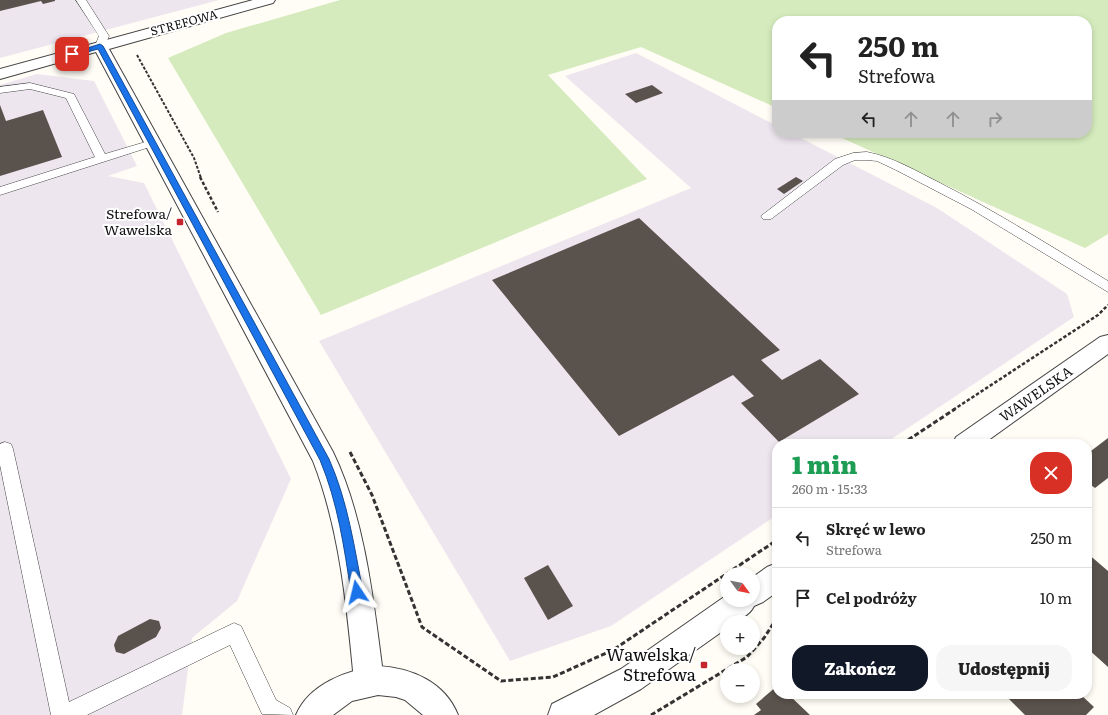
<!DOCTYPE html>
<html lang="pl">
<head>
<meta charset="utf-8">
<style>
	:root { --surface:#fff; --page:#f6f6f6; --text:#222; --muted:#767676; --line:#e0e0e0; --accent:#111827 }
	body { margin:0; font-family:Literata,serif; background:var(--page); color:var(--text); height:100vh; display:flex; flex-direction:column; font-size:15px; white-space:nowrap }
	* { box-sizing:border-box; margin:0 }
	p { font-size:13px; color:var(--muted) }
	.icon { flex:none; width:22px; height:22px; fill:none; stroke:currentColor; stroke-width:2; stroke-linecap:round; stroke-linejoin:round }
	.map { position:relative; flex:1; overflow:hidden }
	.side { position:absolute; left:772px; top:439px; width:320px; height:260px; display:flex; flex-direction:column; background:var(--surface); border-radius:16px; box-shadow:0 2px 6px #0003 }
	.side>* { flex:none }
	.hud { position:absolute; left:772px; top:16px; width:320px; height:122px; border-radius:16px; box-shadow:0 2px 6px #0003; background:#fff; color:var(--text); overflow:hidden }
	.needle { width:26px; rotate:122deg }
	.buttons { position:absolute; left:720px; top:567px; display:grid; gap:8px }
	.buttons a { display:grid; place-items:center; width:40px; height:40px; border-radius:50%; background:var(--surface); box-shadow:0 2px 6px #0003; font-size:20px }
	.pin { position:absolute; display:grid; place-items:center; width:34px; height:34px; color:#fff; margin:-17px; border-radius:8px; box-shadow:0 2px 6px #0006 }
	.me { position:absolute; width:44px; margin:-22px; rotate:350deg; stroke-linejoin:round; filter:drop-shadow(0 0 3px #0008) }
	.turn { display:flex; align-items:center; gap:14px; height:84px; padding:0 20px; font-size:18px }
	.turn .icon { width:52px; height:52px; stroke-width:2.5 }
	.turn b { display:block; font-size:28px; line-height:34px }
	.lanes { display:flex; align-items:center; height:38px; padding:0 20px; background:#0003; justify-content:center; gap:20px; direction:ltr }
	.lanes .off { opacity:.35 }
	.round { display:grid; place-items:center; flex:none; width:42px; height:42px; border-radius:16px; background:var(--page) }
	.head { display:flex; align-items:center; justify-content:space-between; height:68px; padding:0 20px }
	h1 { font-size:24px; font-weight:800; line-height:30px; color:#1e9e55 }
	.button { display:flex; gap:8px; margin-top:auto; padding:8px 20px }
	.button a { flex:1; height:46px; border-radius:16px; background:var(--accent); color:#fff; font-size:16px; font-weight:800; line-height:46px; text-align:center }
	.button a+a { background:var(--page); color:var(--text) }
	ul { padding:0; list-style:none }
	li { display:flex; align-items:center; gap:12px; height:60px; padding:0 20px; border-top:1px solid var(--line) }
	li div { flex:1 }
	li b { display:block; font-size:15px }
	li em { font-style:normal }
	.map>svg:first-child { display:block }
	.industrial { fill:#eee6ef }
	.green { fill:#d5ebbd }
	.building { fill:#5a524d }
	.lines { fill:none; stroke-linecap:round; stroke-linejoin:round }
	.service-casing { stroke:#444; stroke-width:1 }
	.minor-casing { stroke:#444; stroke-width:2 }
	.tertiary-casing { stroke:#444; stroke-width:2 }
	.path-far2 { stroke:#333; stroke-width:2; stroke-dasharray:3 1.5; stroke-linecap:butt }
	.path-far1 { stroke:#333; stroke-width:2.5; stroke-dasharray:3.5 2; stroke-linecap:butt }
	.path { stroke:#333; stroke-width:3; stroke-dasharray:5 2.5; stroke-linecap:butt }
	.service { fill:#fff; fill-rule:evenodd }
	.minor { fill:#fff; fill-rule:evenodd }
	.tertiary { fill:#fff; fill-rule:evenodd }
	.route { fill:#1a73e8; stroke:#114b97 }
	.poi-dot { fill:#c4262e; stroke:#fff; stroke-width:1.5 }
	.labels { text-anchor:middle; stroke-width:4; stroke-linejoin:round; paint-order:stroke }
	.far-street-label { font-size:12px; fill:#111; stroke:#fff }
	.poi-label { font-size:14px; fill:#111; stroke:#fff; text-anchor:end }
	.street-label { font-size:14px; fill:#111; stroke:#fff }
	.near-poi-label { font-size:17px; fill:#111; stroke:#fff; text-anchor:end }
</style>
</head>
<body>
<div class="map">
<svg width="1108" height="715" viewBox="0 0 1108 715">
	<rect width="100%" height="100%" fill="#fffdf5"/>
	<g class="industrial">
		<path d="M 0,0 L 219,0 L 0,58 Z"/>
		<path d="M 636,53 L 777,126 L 777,133 L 791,133 L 937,208 L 1067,294 L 1074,317 L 884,444 L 777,444 L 777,515 L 611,626 L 510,661 L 319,341 L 691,188 L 565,76 Z"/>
		<path d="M 37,74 L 94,81 L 137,166 L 108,176 L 144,183 L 291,479 L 237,601 L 192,638 L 182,715 L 0,715 L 0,85 Z"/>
	</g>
	<path class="green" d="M 340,0 L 1108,0 L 1108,234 L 1085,248 L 831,133 L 1087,133 L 1087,21 L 777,21 L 777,108 L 641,47 L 548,75 L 647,179 L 321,315 L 168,58 L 226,33 Z"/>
	<g class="building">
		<path d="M 0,0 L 55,0 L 55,1 L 43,4 L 41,1 L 0,11 Z"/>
		<path d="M 652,85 L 663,93 L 636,103 L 625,94 Z"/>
		<path d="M 0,105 L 6,121 L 43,110 L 62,157 L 0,176 Z"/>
		<path d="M 796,177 L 803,181 L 784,194 L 777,189 Z"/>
		<path d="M 639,218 L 780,350 L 761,360 L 782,380 L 820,359 L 859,394 L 779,442 L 741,403 L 754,396 L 733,375 L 619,436 L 492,280 Z"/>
		<path d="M 1108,438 L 1108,478 L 1095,488 L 1087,482 L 1087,454 Z"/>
		<path d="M 1087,553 L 1108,571 L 1108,667 L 1087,648 Z"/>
		<path d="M 548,565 L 573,606 L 548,620 L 524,578 Z"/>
		<path d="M 150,619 L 159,621 L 161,628 L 156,637 L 124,654 L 116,652 L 114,645 L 118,636 Z"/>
		<path d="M 777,686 L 777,694 L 788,694 L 810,715 L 754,715 L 761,710 L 756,704 Z"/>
		<path d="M 1004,694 L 1080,694 L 1094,707 L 1086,715 L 1025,715 Z"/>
	</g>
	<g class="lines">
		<g class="service-casing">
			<g id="service">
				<path d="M 76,0 L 86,0 L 109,36 L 104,48 L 96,48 L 95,46 L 99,36 Z"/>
				<path d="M 30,83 L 74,94 L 105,154 L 152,140 L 158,143 L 156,145 L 0,195 L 0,187 L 95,157 L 66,98 L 30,89 L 0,93 L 0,87 Z"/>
				<path d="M 867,152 C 893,157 916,171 940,183 C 997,212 1052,247 1108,281 L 1108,292 L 971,209 L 896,170 L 877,161 L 867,160 L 855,160 L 843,165 L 771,219 L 763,219 L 761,216 L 835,159 L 853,153 Z"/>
				<path d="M 5,442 L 11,444 L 13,449 L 69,702 L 234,623 L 241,626 L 276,700 L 290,708 L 293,715 L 262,714 L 230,645 L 87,715 L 51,715 L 0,465 L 0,444 Z"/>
			</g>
		</g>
		<g class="minor-casing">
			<path id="minor" d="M 253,0 L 275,0 L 273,3 L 109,49 L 333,452 C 364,516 373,596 382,666 L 384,681 L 379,691 L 369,696 L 359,691 L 354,681 C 347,608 340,530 313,461 L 96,52 L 0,79 L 0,69 Z"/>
		</g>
		<g class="tertiary-casing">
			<g id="tertiary">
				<path d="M 1108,335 L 1108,354 L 983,444 L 953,444 L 956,437 L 1100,337 Z"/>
				<path d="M 777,563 L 777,592 L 763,602 L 754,606 C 750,615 737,622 727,622 L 727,628 L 641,689 L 594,715 L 548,715 L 552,704 L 621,669 L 727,595 L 727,600 L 753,600 L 753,577 L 767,567 Z"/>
				<path d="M 378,666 C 412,668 445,682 458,715 L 423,715 L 405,700 L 396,697 L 378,695 L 352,701 L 333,715 L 296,715 C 309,684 347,670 378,666 Z"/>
			</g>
		</g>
		<path class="path-far2" d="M 137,55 L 194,158 L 201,178"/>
		<g class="path-far1">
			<path d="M 200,177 L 218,212"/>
			<path d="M 953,410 L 1098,315 L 1108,305"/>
		</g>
		<g class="path">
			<path d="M 902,444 L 955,409"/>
			<path d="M 350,452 L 372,495 L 422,627 L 501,681 L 553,677 L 613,650 L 777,540"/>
			<path d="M 651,715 L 747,657 L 764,638 L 777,618"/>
		</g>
		<use href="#service" class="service"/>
		<use href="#minor" class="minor"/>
		<use href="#tertiary" class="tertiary"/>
	</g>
	<path class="route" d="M 100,44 L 103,46 L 329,459 C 348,502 354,546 363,592 L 361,596 L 357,597 L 353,596 L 351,592 C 344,547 338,503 320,460 L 98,49 L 72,56 L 69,54 Z"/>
	<g class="poi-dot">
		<rect x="176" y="218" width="8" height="8" rx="2"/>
		<rect x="700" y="661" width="8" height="8" rx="2"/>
	</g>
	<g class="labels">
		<g class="far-street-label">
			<text transform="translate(184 23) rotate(-15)" y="4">STREFOWA</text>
		</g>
		<g class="poi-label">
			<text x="172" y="219">Strefowa/<tspan x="172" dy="16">Wawelska</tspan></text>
		</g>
		<g class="street-label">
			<text transform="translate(1036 394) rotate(-35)" y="5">WAWELSKA</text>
		</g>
		<g class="near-poi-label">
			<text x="696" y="661">Wawelska/<tspan x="696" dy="20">Strefowa</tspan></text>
		</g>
	</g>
</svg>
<div class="buttons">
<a><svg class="needle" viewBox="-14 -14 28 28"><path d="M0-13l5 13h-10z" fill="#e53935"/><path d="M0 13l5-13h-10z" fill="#767676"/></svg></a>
<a>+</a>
<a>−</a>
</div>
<div class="pin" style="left:72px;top:54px;background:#d93025"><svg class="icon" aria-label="arrive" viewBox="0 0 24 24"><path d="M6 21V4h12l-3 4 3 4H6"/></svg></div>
<svg class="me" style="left:357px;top:592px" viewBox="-20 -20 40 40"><path d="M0-17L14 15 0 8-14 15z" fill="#1a73e8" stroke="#fff" stroke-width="4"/></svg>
<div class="hud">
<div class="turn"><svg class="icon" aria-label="left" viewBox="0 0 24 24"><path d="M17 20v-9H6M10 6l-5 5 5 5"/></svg><div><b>250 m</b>Strefowa</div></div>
<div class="lanes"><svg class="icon" aria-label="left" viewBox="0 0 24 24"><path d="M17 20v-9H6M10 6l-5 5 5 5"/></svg><svg class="icon off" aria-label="ahead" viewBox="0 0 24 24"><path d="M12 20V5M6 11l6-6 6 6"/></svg><svg class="icon off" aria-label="ahead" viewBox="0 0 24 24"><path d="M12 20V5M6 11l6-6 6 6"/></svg><svg class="icon off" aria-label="right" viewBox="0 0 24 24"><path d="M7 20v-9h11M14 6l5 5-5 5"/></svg></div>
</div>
<section class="side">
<div class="head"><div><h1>1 min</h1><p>260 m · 15:33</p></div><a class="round" style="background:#d93025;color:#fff"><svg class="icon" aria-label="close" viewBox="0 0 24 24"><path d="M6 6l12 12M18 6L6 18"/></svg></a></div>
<ul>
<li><svg class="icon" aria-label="left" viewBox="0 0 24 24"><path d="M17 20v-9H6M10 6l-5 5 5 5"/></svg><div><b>Skręć w lewo</b><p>Strefowa</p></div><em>250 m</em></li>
<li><svg class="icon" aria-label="arrive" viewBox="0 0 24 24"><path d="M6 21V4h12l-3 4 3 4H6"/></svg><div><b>Cel podróży</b></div><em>10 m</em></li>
</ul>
<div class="button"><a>Zakończ</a><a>Udostępnij</a></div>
</section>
</div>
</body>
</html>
